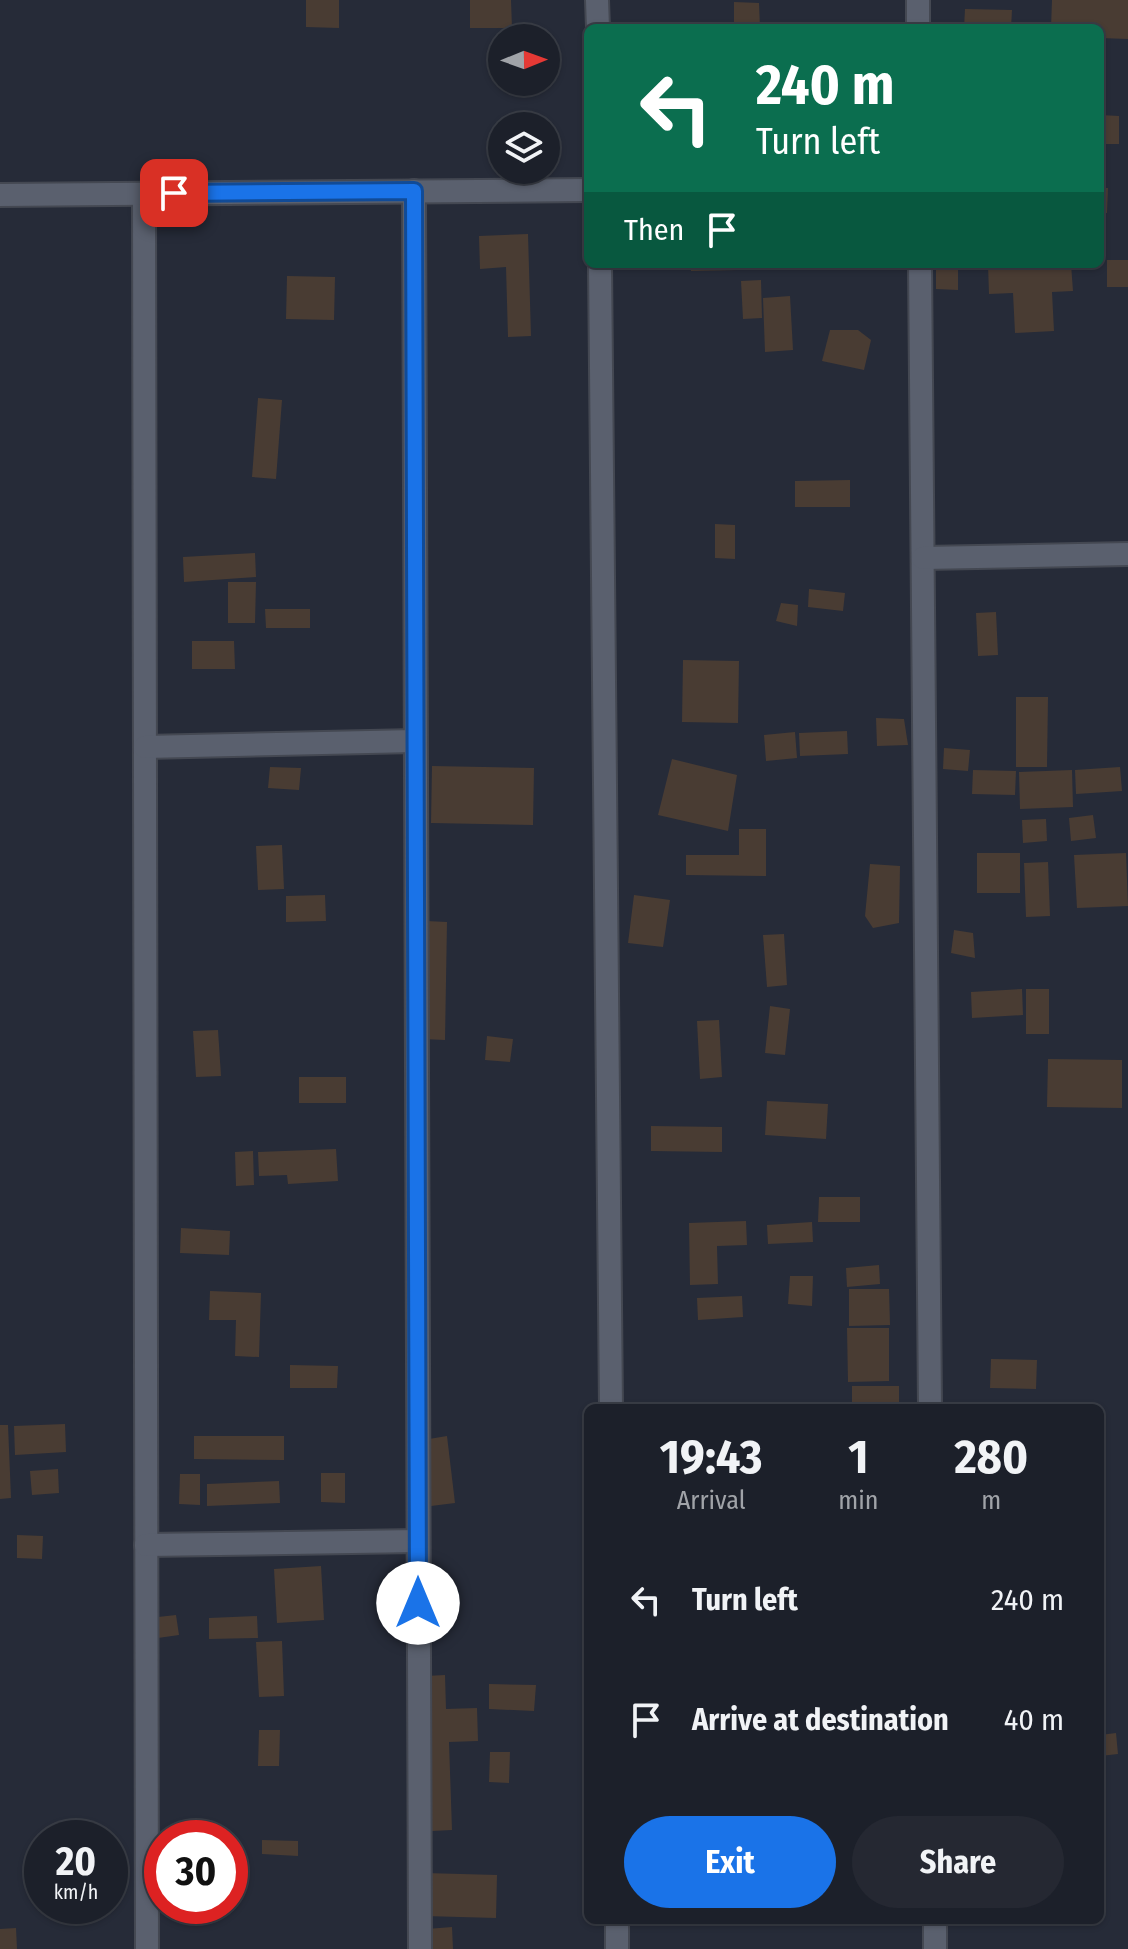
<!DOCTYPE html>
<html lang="en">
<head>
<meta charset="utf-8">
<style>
	:root { --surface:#1c202a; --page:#252832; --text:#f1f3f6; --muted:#a0a3a8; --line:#3a3e47; --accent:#1a73e8 }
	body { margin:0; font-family:"Fira Sans Condensed",sans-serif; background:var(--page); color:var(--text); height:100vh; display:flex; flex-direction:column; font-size:30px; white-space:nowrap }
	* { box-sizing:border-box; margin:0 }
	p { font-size:26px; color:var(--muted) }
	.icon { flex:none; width:44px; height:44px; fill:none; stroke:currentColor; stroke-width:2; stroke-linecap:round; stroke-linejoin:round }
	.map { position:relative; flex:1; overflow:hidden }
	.details { position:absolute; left:584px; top:1404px; width:520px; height:520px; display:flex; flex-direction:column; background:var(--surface); border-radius:12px; box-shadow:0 2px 6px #0004,0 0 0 2px var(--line) }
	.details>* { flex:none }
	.top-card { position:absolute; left:584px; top:24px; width:520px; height:244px; border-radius:12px; box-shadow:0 2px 6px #0004,0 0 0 2px var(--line); background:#0b6e4f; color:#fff; overflow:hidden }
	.needle { width:52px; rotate:89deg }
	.controls { position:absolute; left:488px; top:24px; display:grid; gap:16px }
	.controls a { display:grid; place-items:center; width:72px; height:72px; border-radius:50%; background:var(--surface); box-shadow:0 2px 6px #0004,0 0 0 2px var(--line); font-size:40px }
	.speed { position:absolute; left:24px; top:1820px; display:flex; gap:16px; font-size:40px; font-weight:700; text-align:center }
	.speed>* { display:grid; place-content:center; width:104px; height:104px; border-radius:50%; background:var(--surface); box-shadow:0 2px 6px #0004,0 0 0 2px var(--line); line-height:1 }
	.speed small { font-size:20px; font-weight:400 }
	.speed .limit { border:12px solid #d22; background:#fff; color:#111 }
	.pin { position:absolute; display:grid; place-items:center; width:68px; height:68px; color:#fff; margin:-34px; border-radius:16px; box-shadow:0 4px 12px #0006 }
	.me { position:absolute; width:88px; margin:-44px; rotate:0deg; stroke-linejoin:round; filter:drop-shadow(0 0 6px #0008) }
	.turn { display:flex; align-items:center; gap:28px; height:168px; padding:0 40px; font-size:36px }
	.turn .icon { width:104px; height:104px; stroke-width:2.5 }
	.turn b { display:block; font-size:56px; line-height:68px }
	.then { display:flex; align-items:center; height:76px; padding:0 40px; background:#0003; gap:16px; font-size:30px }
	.eta { display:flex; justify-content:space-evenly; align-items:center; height:136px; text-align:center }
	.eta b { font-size:48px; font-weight:700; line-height:56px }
	.cta { display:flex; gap:16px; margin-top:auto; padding:16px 40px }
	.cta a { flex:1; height:92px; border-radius:48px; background:var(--accent); color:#fff; font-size:32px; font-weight:700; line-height:92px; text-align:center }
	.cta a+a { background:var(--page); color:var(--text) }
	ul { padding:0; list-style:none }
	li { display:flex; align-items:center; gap:24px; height:120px; padding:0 40px }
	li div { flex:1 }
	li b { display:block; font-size:30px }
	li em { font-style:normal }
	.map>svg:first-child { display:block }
	.building { fill:#493c33 }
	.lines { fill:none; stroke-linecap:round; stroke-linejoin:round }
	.minor-casing { stroke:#444852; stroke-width:26 }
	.minor { stroke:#5a606e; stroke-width:22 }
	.route-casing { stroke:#114b97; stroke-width:20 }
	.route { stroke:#1a73e8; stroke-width:14 }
</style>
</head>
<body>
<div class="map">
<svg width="1128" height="1949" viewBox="0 0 1128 1949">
	<rect width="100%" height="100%" fill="#262b38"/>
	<g class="building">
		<path d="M 306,0 L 339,0 L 339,28 L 306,27 Z"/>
		<path d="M 470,0 L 511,0 L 512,28 L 470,28 Z"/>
		<path d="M 1052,0 L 1128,0 L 1128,39 L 1100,38 L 1100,28 L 1051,28 Z"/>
		<path d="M 734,2 L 759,3 L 760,28 L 734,28 Z"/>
		<path d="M 965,9 L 1012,10 L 1011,28 L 964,28 Z"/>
		<path d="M 1100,115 L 1119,116 L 1119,144 L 1100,144 Z"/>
		<path d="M 1100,188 L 1108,188 L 1107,213 L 1100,213 Z"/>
		<path d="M 528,234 L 531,336 L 508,337 L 506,267 L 480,269 L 479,236 Z"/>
		<rect x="1107" y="260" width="21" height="27"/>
		<path d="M 691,264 L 738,264 L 738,270 L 691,271 Z"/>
		<path d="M 936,264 L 958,264 L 958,290 L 936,289 Z"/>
		<path d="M 988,264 L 1071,264 L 1073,291 L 1052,292 L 1054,331 L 1015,333 L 1013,293 L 989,294 Z"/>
		<path d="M 287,276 L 335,277 L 334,320 L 286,319 Z"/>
		<path d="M 761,280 L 762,318 L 743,319 L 741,281 Z"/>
		<path d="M 790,296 L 793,350 L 765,352 L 763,298 Z"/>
		<path d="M 830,330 L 858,330 L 871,340 L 864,370 L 822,361 Z"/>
		<path d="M 258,398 L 282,400 L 276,479 L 252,477 Z"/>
		<path d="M 850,480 L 850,507 L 795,507 L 795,481 Z"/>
		<path d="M 715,524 L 735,525 L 735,559 L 715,558 Z"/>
		<path d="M 255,553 L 256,577 L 184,582 L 183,557 Z"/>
		<path d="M 228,582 L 256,582 L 255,623 L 228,623 Z"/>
		<path d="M 809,589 L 845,593 L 843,611 L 808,607 Z"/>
		<path d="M 781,603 L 798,605 L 797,626 L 776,621 Z"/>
		<path d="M 265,609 L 310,609 L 310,628 L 266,628 Z"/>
		<path d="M 996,612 L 998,655 L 978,656 L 976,613 Z"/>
		<path d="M 192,641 L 234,641 L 235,669 L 192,669 Z"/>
		<path d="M 683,660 L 739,661 L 738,723 L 682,722 Z"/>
		<path d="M 1016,697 L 1048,697 L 1047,767 L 1016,767 Z"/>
		<path d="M 876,718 L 904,719 L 908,745 L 877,746 Z"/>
		<path d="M 847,731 L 848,754 L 800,756 L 799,733 Z"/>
		<path d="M 795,732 L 797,758 L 766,761 L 764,735 Z"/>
		<path d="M 944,748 L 970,750 L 968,771 L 943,769 Z"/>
		<path d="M 672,759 L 737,775 L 728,831 L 658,815 Z"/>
		<path d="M 432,766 L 534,768 L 533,825 L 431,823 Z"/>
		<path d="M 270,767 L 301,768 L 299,790 L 268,788 Z"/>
		<path d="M 1120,767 L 1122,791 L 1076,794 L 1075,770 Z"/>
		<path d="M 973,770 L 1016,771 L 1015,795 L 972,794 Z"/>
		<path d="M 1072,770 L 1073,807 L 1020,809 L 1019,772 Z"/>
		<path d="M 1093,815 L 1096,838 L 1071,841 L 1069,818 Z"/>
		<path d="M 1046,819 L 1047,841 L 1023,843 L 1022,820 Z"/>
		<path d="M 739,829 L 766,829 L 766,876 L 686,875 L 686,855 L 739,855 Z"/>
		<path d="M 282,845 L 284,889 L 258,890 L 256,846 Z"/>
		<rect x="977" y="853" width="43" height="40"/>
		<path d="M 1126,853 L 1128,906 L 1077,908 L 1074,855 Z"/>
		<path d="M 1048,862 L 1050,916 L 1026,917 L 1024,863 Z"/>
		<path d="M 870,864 L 900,866 L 899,923 L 873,928 L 865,916 Z"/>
		<path d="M 325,895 L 326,921 L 286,922 L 286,896 Z"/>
		<path d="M 634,895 L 670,900 L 663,947 L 628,943 Z"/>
		<path d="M 426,921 L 447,922 L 445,1040 L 423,1039 Z"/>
		<path d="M 954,930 L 973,933 L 975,958 L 951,953 Z"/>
		<path d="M 784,934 L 787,985 L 767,987 L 763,935 Z"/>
		<path d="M 1022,989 L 1023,1015 L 972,1018 L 971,992 Z"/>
		<rect x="1026" y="989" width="23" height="45"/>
		<path d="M 770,1006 L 790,1009 L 785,1055 L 765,1053 Z"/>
		<path d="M 719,1020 L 722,1077 L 700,1079 L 697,1021 Z"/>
		<path d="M 218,1030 L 221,1076 L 196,1077 L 193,1031 Z"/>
		<path d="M 487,1036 L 513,1039 L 510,1062 L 485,1060 Z"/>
		<path d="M 1048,1059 L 1122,1060 L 1122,1108 L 1047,1107 Z"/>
		<rect x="299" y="1077" width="47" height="26"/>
		<path d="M 767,1101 L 828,1104 L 826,1139 L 765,1135 Z"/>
		<path d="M 651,1126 L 722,1127 L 722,1152 L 651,1151 Z"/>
		<path d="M 336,1149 L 338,1181 L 288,1184 L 287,1175 L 259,1176 L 258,1152 Z"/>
		<path d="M 253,1151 L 254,1185 L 236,1186 L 235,1152 Z"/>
		<path d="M 819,1197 L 860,1197 L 860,1222 L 818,1222 Z"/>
		<path d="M 746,1221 L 747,1245 L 717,1246 L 718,1284 L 690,1285 L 689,1223 Z"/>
		<path d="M 812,1222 L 813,1242 L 768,1244 L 767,1225 Z"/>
		<path d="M 181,1228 L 230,1231 L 229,1255 L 180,1253 Z"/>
		<path d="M 879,1265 L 880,1284 L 847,1287 L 846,1268 Z"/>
		<path d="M 790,1276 L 813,1276 L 812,1306 L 788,1304 Z"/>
		<path d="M 849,1289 L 889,1289 L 890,1325 L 849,1326 Z"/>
		<path d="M 210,1291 L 261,1293 L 259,1357 L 235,1356 L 236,1320 L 209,1320 Z"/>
		<path d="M 742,1296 L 743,1317 L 698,1320 L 697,1298 Z"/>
		<path d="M 847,1328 L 889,1328 L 889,1381 L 848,1382 Z"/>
		<path d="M 991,1359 L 1037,1360 L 1036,1389 L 990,1388 Z"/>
		<path d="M 290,1365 L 338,1366 L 337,1388 L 290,1388 Z"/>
		<rect x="852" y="1386" width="47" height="22"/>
		<path d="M 65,1424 L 66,1452 L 15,1455 L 14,1426 Z"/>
		<path d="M 0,1425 L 8,1425 L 11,1498 L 0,1499 Z"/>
		<path d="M 194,1436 L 284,1436 L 284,1460 L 194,1459 Z"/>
		<path d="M 447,1436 L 455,1503 L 431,1506 L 423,1440 Z"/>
		<path d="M 58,1469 L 59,1493 L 32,1495 L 30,1471 Z"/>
		<path d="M 321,1473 L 345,1473 L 345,1503 L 321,1502 Z"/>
		<path d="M 180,1474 L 200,1474 L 200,1505 L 179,1504 Z"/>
		<path d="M 279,1481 L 280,1503 L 207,1506 L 207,1484 Z"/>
		<path d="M 17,1535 L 43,1536 L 42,1559 L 17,1558 Z"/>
		<path d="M 321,1566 L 324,1620 L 277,1623 L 274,1569 Z"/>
		<path d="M 176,1615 L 179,1635 L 151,1639 L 149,1618 Z"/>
		<path d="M 257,1616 L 258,1638 L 209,1639 L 209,1618 Z"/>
		<path d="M 282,1641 L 284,1696 L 259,1697 L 256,1642 Z"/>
		<path d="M 445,1675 L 446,1709 L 477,1708 L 478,1741 L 449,1742 L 452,1830 L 432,1831 L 426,1676 Z"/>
		<path d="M 489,1684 L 536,1685 L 534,1711 L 489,1709 Z"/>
		<path d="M 259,1730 L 280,1730 L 279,1766 L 258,1766 Z"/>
		<path d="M 1116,1733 L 1118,1754 L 1100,1756 L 1100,1735 Z"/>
		<path d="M 490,1752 L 510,1752 L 509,1783 L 489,1782 Z"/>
		<path d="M 262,1840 L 298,1841 L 298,1856 L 262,1854 Z"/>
		<path d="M 425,1873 L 497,1875 L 496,1918 L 424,1916 Z"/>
		<path d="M 768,1920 L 821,1920 L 821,1926 L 768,1925 Z"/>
		<path d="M 452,1927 L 453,1949 L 428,1949 L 427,1929 Z"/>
		<path d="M 16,1928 L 17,1949 L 0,1949 L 0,1929 Z"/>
	</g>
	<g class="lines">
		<g class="minor-casing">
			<g id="minor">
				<path d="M 597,0 L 598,28"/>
				<path d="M 918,0 L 918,28"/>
				<path d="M 414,191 L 420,1949"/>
				<path d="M 144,194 L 147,1949"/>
				<path d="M 0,195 L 588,190"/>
				<path d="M 600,264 L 611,1408"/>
				<path d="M 920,264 L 930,1408"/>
				<path d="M 923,558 L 1128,554"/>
				<path d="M 145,747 L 415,741"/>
				<path d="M 146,1545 L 418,1541"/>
				<path d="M 617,1920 L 617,1949"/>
				<path d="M 935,1920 L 935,1949"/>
			</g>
		</g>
		<use href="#minor" class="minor"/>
	</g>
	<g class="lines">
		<g class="route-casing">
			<path id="route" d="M 174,193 L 414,191 L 418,1603"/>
		</g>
		<use href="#route" class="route"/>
	</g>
</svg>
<div class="controls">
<a><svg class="needle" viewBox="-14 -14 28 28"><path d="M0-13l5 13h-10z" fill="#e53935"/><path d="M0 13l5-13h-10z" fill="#a0a3a8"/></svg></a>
<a><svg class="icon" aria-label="layers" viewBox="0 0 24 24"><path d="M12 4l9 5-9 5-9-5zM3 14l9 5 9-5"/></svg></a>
</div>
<div class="speed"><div>20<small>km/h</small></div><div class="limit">30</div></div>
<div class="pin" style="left:174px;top:193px;background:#d93025"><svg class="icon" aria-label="arrive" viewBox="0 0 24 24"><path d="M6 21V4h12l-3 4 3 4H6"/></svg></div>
<svg class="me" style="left:418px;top:1603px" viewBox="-20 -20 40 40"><circle r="19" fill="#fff"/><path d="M0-13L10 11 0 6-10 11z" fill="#1a73e8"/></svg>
<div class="top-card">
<div class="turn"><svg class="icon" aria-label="left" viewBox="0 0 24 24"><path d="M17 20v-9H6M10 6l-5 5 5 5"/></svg><div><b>240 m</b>Turn left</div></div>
<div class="then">Then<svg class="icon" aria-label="arrive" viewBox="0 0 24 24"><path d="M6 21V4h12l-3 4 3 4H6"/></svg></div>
</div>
<section class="details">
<div class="eta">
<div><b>19:43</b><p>Arrival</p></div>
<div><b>1</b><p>min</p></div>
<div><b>280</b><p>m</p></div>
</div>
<ul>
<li><svg class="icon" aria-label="left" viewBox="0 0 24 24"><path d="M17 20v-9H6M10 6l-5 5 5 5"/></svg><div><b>Turn left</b></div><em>240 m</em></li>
<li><svg class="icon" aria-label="arrive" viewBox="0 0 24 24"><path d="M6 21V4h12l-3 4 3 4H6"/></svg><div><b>Arrive at destination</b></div><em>40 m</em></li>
</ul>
<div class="cta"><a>Exit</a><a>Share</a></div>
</section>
</div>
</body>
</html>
